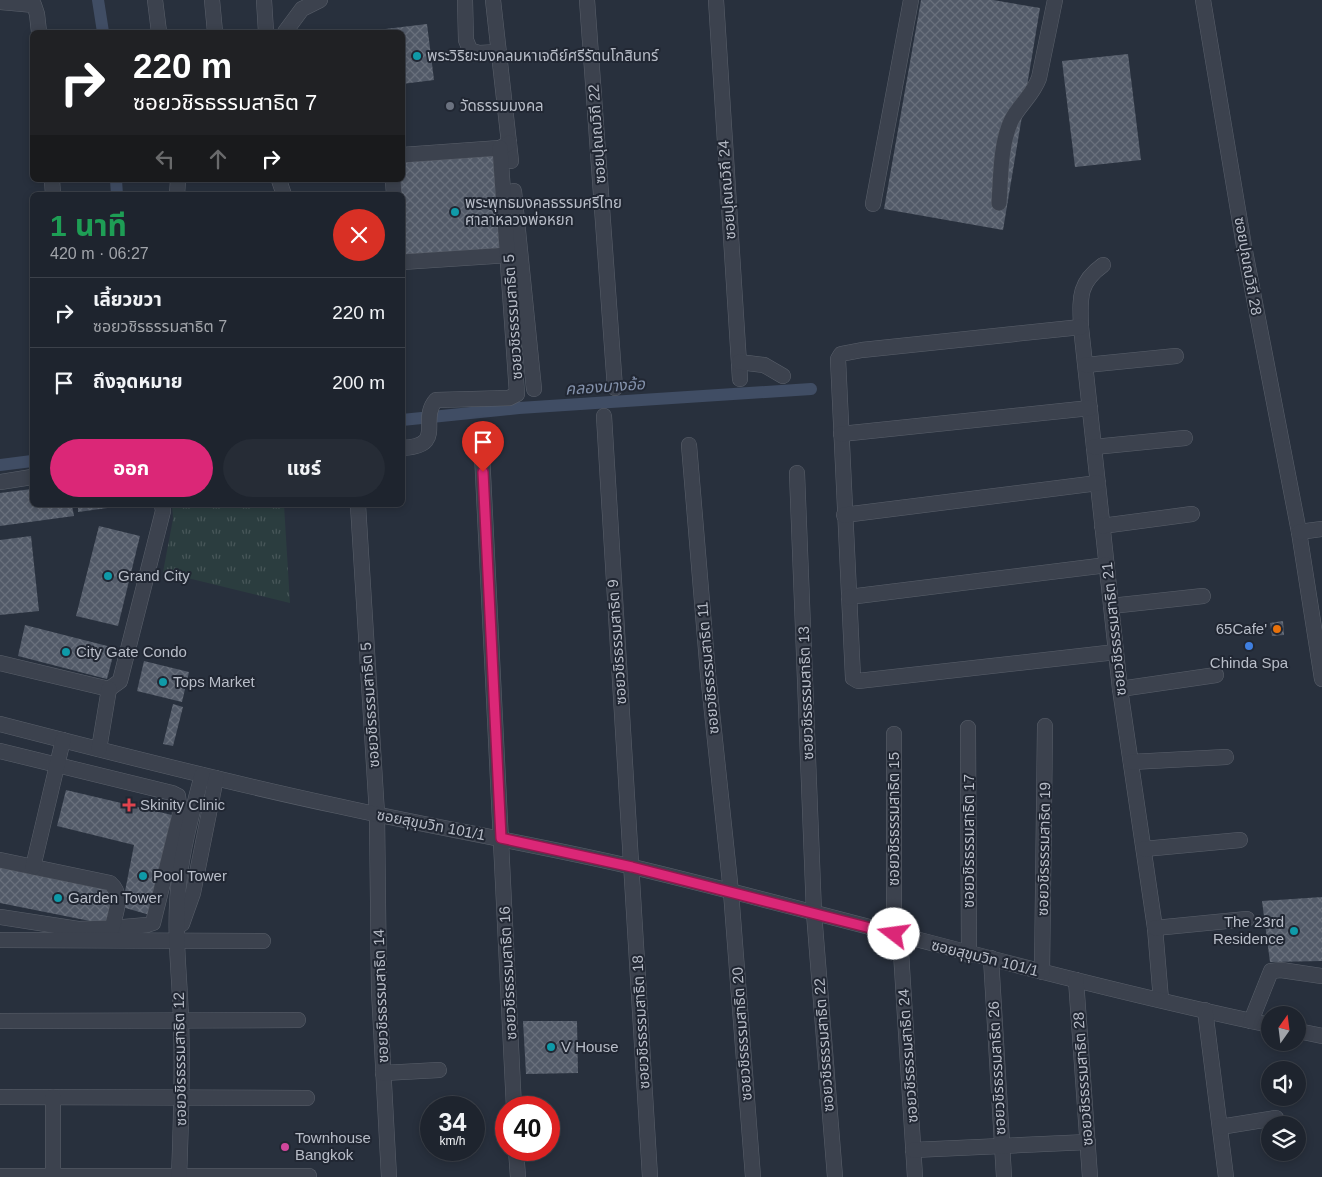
<!DOCTYPE html>
<html lang="th">
<head>
<meta charset="utf-8">
<style>
	:root { --surface:#1e242e; --page:#262c36; --text:#f1f3f6; --muted:#a1a4aa; --line:#3c414a; --accent:#db2777 }
	body { margin:0; font-family:Helvetica,"Noto Sans Thai",sans-serif; background:var(--page); color:var(--text); height:100vh; display:flex; flex-direction:column; font-size:19px; white-space:nowrap }
	* { box-sizing:border-box; margin:0 }
	p { font-size:16px; color:var(--muted) }
	.icon { flex:none; width:28px; height:28px; fill:none; stroke:currentColor; stroke-width:2; stroke-linecap:round; stroke-linejoin:round }
	.map { position:relative; flex:1; overflow:hidden }
	.drawer { position:absolute; left:30px; top:192px; width:375px; height:315px; display:flex; flex-direction:column; background:var(--surface); border-radius:8px; box-shadow:0 2px 8px #0003,0 0 0 1px var(--line) }
	.drawer>* { flex:none }
	.hud { position:absolute; left:30px; top:30px; width:375px; height:152px; border-radius:8px; box-shadow:0 2px 8px #0003,0 0 0 1px var(--line); background:#202124; color:#fff; overflow:hidden }
	.needle { width:32px; rotate:14deg }
	.tools { position:absolute; left:1261px; top:1006px; display:grid; gap:10px }
	.tools a { display:grid; place-items:center; width:45px; height:45px; border-radius:50%; background:var(--surface); box-shadow:0 2px 8px #0003,0 0 0 1px var(--line); font-size:25px }
	.speed { position:absolute; left:420px; top:1096px; display:flex; gap:10px; font-size:25px; font-weight:700; text-align:center }
	.speed>* { display:grid; place-content:center; width:65px; height:65px; border-radius:50%; background:var(--surface); box-shadow:0 2px 8px #0003,0 0 0 1px var(--line); line-height:1 }
	.speed small { font-size:12px; font-weight:400 }
	.speed .limit { border:8px solid #d22; background:#fff; color:#111 }
	.pin { position:absolute; display:grid; place-items:center; width:42px; height:42px; color:#fff; margin:-51px -21px; border-radius:50% 50% 50% 0; rotate:-45deg; box-shadow:0 0 5px #0007 }
	.pin .icon { rotate:45deg }
	.me { position:absolute; width:55px; margin:-28px; rotate:285deg; stroke-linejoin:round; filter:drop-shadow(0 0 4px #0008) }
	.turn { display:flex; align-items:center; gap:18px; height:105px; padding:0 20px; font-size:22px }
	.turn .icon { width:65px; height:65px; stroke-width:2.5 }
	.turn b { display:block; font-size:35px; line-height:42px }
	.lanes { display:flex; align-items:center; height:48px; padding:0 20px; background:#0003; justify-content:center; gap:25px; direction:ltr }
	.lanes .off { opacity:.35 }
	.round { display:grid; place-items:center; flex:none; width:52px; height:52px; border-radius:26px; background:var(--page) }
	.overview { display:flex; align-items:center; justify-content:space-between; height:85px; padding:0 20px }
	h1 { font-size:30px; font-weight:700; line-height:38px; color:#1e9e55 }
	.cta { display:flex; gap:10px; margin-top:auto; padding:10px 20px }
	.cta a { flex:1; height:58px; border-radius:30px; background:var(--accent); color:#fff; font-size:20px; font-weight:700; line-height:58px; text-align:center }
	.cta a+a { background:var(--page); color:var(--text) }
	ul { padding:0; list-style:none }
	li { display:flex; align-items:center; gap:15px; height:70px; padding:0 20px; border-top:1px solid var(--line) }
	li div { flex:1 }
	li b { display:block; font-size:19px }
	li em { font-style:normal }
	.map>svg:first-child { display:block }
	.grass { fill:url(#grass-tufts) }
	.lines { fill:none; stroke-linecap:round; stroke-linejoin:round }
	.canal { stroke:#404d64; stroke-width:12 }
	.building { fill:url(#building-cross-hatch) }
	.minor-casing { stroke:#5a606b; stroke-width:16 }
	.minor { stroke:#3c424e; stroke-width:15 }
	.route-casing { stroke:#8e194d; stroke-width:12 }
	.route { stroke:#db2777; stroke-width:9 }
	.culture-dot { fill:#0f9aa8; stroke:#212733; stroke-width:2 }
	.worship-dot { fill:#6b7280; stroke:#212733; stroke-width:2 }
	.food-dot { fill:#e8710a; stroke:#212733; stroke-width:2 }
	.shop-dot { fill:#3f7fe0; stroke:#212733; stroke-width:2 }
	.health-dot { fill:#e0444e; stroke:#212733; stroke-width:2 }
	.hotel-dot { fill:#d1479c; stroke:#212733; stroke-width:2 }
	.labels { text-anchor:middle; stroke-width:4; stroke-linejoin:round; paint-order:stroke }
	.poi-label { font-size:15px; fill:#b8bdc8; stroke:#212733; text-anchor:start }
	.street-label { font-size:15px; fill:#b8bdc8; stroke:#212733 }
	.water-label { font-size:16px; font-style:italic; fill:#8492ac; stroke:#212733 }
</style>
</head>
<body>
<div class="map">
<svg width="1322" height="1177" viewBox="0 0 1322 1177">
	<defs>
		<pattern id="grass-tufts" width="24" height="20" patternUnits="userSpaceOnUse" patternTransform="scale(1.25)"><rect width="24" height="20" fill="#2b3d3f"/><path d="M3 7l-1-3M5 7V3M7 7l1-3M15 17l-1-3M17 17v-4M19 17l1-3" fill="none" stroke="#485759"/></pattern>
		<pattern id="building-cross-hatch" width="8" height="8" patternUnits="userSpaceOnUse" patternTransform="scale(1.25)"><rect width="8" height="8" fill="#525a68"/><path d="M0 0l8 8M0 8l8-8" fill="none" stroke="#69707c"/></pattern>
	</defs>
	<rect width="100%" height="100%" fill="#28303d"/>
	<path class="grass" d="M 172,505 L 284,505 L 290,603 L 163,572 L 173,519 Z"/>
	<g class="lines">
		<g class="canal">
			<path d="M 98,0 L 103,32"/>
			<path d="M 116,180 L 117,195"/>
			<path d="M 402,420 L 519,408 L 811,389"/>
			<path d="M 0,465 L 32,461"/>
		</g>
	</g>
	<g class="building">
		<path d="M 921,0 L 993,0 L 1040,8 L 1003,230 L 884,209 Z"/>
		<path d="M 427,24 L 434,80 L 402,84 L 402,32 L 377,32 L 377,30 Z"/>
		<path d="M 1128,54 L 1141,160 L 1075,167 L 1062,61 Z"/>
		<path d="M 501,152 L 510,249 L 405,259 L 402,195 L 399,195 L 398,180 L 402,180 L 402,161 Z"/>
		<path d="M 32,489 L 32,505 L 72,505 L 74,516 L 0,526 L 0,493 Z"/>
		<path d="M 78,505 L 122,505 L 122,506 L 78,512 Z"/>
		<path d="M 99,526 L 140,536 L 118,626 L 76,616 Z"/>
		<path d="M 31,536 L 39,611 L 0,615 L 0,540 Z"/>
		<path d="M 1283,621 L 1284,635 L 1272,636 L 1270,623 Z"/>
		<path d="M 25,625 L 115,648 L 107,679 L 18,656 Z"/>
		<path d="M 144,661 L 189,672 L 182,702 L 137,691 Z"/>
		<path d="M 173,704 L 183,707 L 173,746 L 163,744 Z"/>
		<path d="M 66,790 L 172,815 L 150,915 L 122,907 L 134,845 L 57,826 Z"/>
		<path d="M 0,867 L 118,892 L 110,925 L 0,903 Z"/>
		<path d="M 1322,897 L 1322,961 L 1270,962 L 1262,901 Z"/>
		<path d="M 523,1021 L 577,1021 L 578,1073 L 526,1074 Z"/>
	</g>
	<g class="lines">
		<g class="minor-casing">
			<g id="minor">
				<path d="M 155,0 L 159,32"/>
				<path d="M 212,0 L 215,32"/>
				<path d="M 264,0 L 266,32"/>
				<path d="M 465,0 L 466,40 L 470,50 L 479,53 L 498,52"/>
				<path d="M 493,0 L 511,161"/>
				<path d="M 587,0 L 615,388"/>
				<path d="M 716,0 L 740,379"/>
				<path d="M 1203,0 L 1244,246 L 1299,532 L 1322,679"/>
				<path d="M 0,2 L 34,5 L 37,14 L 39,32"/>
				<path d="M 285,32 L 302,9 L 320,0"/>
				<path d="M 402,155 L 500,148 L 509,143"/>
				<path d="M 52,180 L 53,195"/>
				<path d="M 279,180 L 284,195"/>
				<path d="M 393,180 L 394,195"/>
				<path d="M 514,191 L 534,389"/>
				<path d="M 177,195 L 178,180"/>
				<path d="M 999,203 C 1001,176 1000,146 1011,121 C 1019,105 1033,95 1039,78 L 1055,0"/>
				<path d="M 873,204 L 911,0"/>
				<path d="M 402,262 L 509,255"/>
				<path d="M 1103,265 C 1078,283 1080,298 1081,327 L 1120,689 L 1155,928 L 1161,1000"/>
				<path d="M 1081,327 L 862,350 L 841,354 L 838,359 L 853,678 L 858,681 L 1116,652"/>
				<path d="M 739,362 L 764,365 L 783,376"/>
				<path d="M 1086,365 L 1176,356"/>
				<path d="M 604,416 L 650,1177"/>
				<path d="M 481,433 L 514,1108"/>
				<path d="M 841,434 L 1090,408"/>
				<path d="M 689,445 L 708,674 L 731,892 L 753,1177"/>
				<path d="M 1094,447 L 1185,438"/>
				<path d="M 402,448 C 447,446 418,420 436,400 L 509,398 L 517,394 L 500,148"/>
				<path d="M 797,473 L 814,913 L 835,1177"/>
				<path d="M 0,482 L 32,477"/>
				<path d="M 358,505 L 377,814 L 379,990 L 389,1177"/>
				<path d="M 844,515 L 1098,483"/>
				<path d="M 1102,526 L 1192,514"/>
				<path d="M 1299,532 L 1322,529"/>
				<path d="M 849,597 L 1107,565"/>
				<path d="M 1111,606 L 1203,596"/>
				<path d="M 0,663 L 109,689 L 120,681 L 163,511 L 162,505"/>
				<path d="M 1120,689 L 1216,675"/>
				<path d="M 0,724 C 112,753 225,782 338,806 C 436,828 535,844 633,867 C 846,918 1056,980 1270,1025"/>
				<path d="M 968,728 L 969,955"/>
				<path d="M 894,734 L 894,934"/>
				<path d="M 99,749 L 109,689"/>
				<path d="M 0,751 L 172,793 L 178,796 L 180,814 L 153,923 L 147,925 L 112,928"/>
				<path d="M 1131,762 L 1226,757"/>
				<path d="M 1144,849 L 1240,840"/>
				<path d="M 0,860 L 110,883 C 124,895 116,911 112,928 L 78,929 L 0,917"/>
				<path d="M 33,867 L 63,740"/>
				<path d="M 182,924 L 193,893 L 216,778"/>
				<path d="M 1155,928 L 1247,919"/>
				<path d="M 900,936 L 915,1177"/>
				<path d="M 0,940 L 263,941"/>
				<path d="M 991,958 L 1004,1177"/>
				<path d="M 1042,972 L 1045,726"/>
				<path d="M 1076,980 L 1090,1177"/>
				<path d="M 1205,1010 L 1226,1177"/>
				<path d="M 0,1021 L 298,1020"/>
				<path d="M 1251,1021 L 1271,971 L 1281,970 L 1322,976"/>
				<path d="M 1298,1031 L 1322,1036"/>
				<path d="M 383,1073 L 439,1070"/>
				<path d="M 0,1097 L 307,1098"/>
				<path d="M 53,1097 L 53,1177"/>
				<path d="M 1220,1127 L 1276,1118"/>
				<path d="M 516,1150 L 518,1177"/>
				<path d="M 913,1150 L 1088,1142"/>
				<path d="M 0,1176 L 309,1176"/>
				<path d="M 179,1177 C 181,1125 183,1074 181,1022 C 180,975 173,929 179,882 C 183,845 193,810 202,775"/>
			</g>
		</g>
		<use href="#minor" class="minor"/>
	</g>
	<g class="lines">
		<g class="route-casing">
			<path id="route" d="M 483,472 L 501,838 L 632,867 L 894,934"/>
		</g>
		<use href="#route" class="route"/>
	</g>
	<g class="culture-dot">
		<circle cx="417" cy="56" r="5"/>
		<circle cx="455" cy="212" r="5"/>
		<circle cx="108" cy="576" r="5"/>
		<circle cx="66" cy="652" r="5"/>
		<circle cx="163" cy="682" r="5"/>
		<circle cx="143" cy="876" r="5"/>
		<circle cx="58" cy="898" r="5"/>
		<circle cx="1294" cy="931" r="5"/>
		<circle cx="551" cy="1047" r="5"/>
	</g>
	<circle class="worship-dot" cx="450" cy="106" r="5"/>
	<circle class="food-dot" cx="1277" cy="629" r="5"/>
	<circle class="shop-dot" cx="1249" cy="646" r="5"/>
	<path class="health-dot" d="M126.5 797.5h5v5h5v5h-5v5h-5v-5h-5v-5h5z"/>
	<circle class="hotel-dot" cx="285" cy="1147" r="5"/>
	<g class="labels">
		<g class="poi-label">
			<text x="427" y="61">พระวิริยะมงคลมหาเจดีย์ศรีรัตนโกสินทร์</text>
			<text x="460" y="111">วัดธรรมมงคล</text>
			<text x="465" y="208">พระพุทธมงคลธรรมศรีไทย<tspan x="465" dy="17">ศาลาหลวงพ่อหยก</tspan></text>
			<text x="118" y="581">Grand City</text>
			<text x="1267" y="634" text-anchor="end">65Cafe'</text>
			<text x="76" y="657">City Gate Condo</text>
			<text x="1249" y="668" text-anchor="middle">Chinda Spa</text>
			<text x="173" y="687">Tops Market</text>
			<text x="140" y="810">Skinity Clinic</text>
			<text x="153" y="881">Pool Tower</text>
			<text x="68" y="903">Garden Tower</text>
			<text x="1284" y="927" text-anchor="end">The 23rd<tspan x="1284" dy="17">Residence</tspan></text>
			<text x="561" y="1052">V House</text>
			<text x="295" y="1143">Townhouse<tspan x="295" dy="17">Bangkok</tspan></text>
		</g>
		<g class="street-label">
			<text transform="translate(597 134) rotate(-94)" y="5">ซอยปุณณวิถี 22</text>
			<text transform="translate(727 190) rotate(-94)" y="5">ซอยปุณณวิถี 24</text>
			<text transform="translate(1248 266) rotate(80)" y="5">ซอยปุณณวิถี 28</text>
			<text transform="translate(513 317) rotate(-94)" y="5">ซอยวชิรธรรมสาธิต 5</text>
			<text transform="translate(1114 629) rotate(-96)" y="5">ซอยวชิรธรรมสาธิต 21</text>
			<text transform="translate(617 642) rotate(-94)" y="5">ซอยวชิรธรรมสาธิต 9</text>
			<text transform="translate(708 668) rotate(-95)" y="5">ซอยวชิรธรรมสาธิต 11</text>
			<text transform="translate(806 693) rotate(-92)" y="5">ซอยวชิรธรรมสาธิต 13</text>
			<text transform="translate(370 705) rotate(-94)" y="5">ซอยวชิรธรรมสาธิต 5</text>
			<text transform="translate(894 819) rotate(-90)" y="5">ซอยวชิรธรรมสาธิต 15</text>
			<text transform="translate(431 825) rotate(11)" y="5">ซอยสุขุมวิท 101/1</text>
			<text transform="translate(969 841) rotate(-90)" y="5">ซอยวชิรธรรมสาธิต 17</text>
			<text transform="translate(1044 849) rotate(-89)" y="5">ซอยวชิรธรรมสาธิต 19</text>
			<text transform="translate(985 958) rotate(14)" y="5">ซอยสุขุมวิท 101/1</text>
			<text transform="translate(508 973) rotate(-93)" y="5">ซอยวชิรธรรมสาธิต 16</text>
			<text transform="translate(381 996) rotate(-92)" y="5">ซอยวชิรธรรมสาธิต 14</text>
			<text transform="translate(641 1022) rotate(-93)" y="5">ซอยวชิรธรรมสาธิต 18</text>
			<text transform="translate(742 1034) rotate(-94)" y="5">ซอยวชิรธรรมสาธิต 20</text>
			<text transform="translate(824 1045) rotate(-94)" y="5">ซอยวชิรธรรมสาธิต 22</text>
			<text transform="translate(908 1056) rotate(-94)" y="5">ซอยวชิรธรรมสาธิต 24</text>
			<text transform="translate(180 1059) rotate(-91)" y="5">ซอยวชิรธรรมสาธิต 12</text>
			<text transform="translate(997 1068) rotate(-93)" y="5">ซอยวชิรธรรมสาธิต 26</text>
			<text transform="translate(1083 1079) rotate(-94)" y="5">ซอยวชิรธรรมสาธิต 28</text>
		</g>
		<g class="water-label">
			<text transform="translate(605 386) rotate(-4)" y="6">คลองบางอ้อ</text>
		</g>
	</g>
</svg>
<div class="tools">
<a><svg class="needle" viewBox="-14 -14 28 28"><path d="M0-13l5 13h-10z" fill="#e53935"/><path d="M0 13l5-13h-10z" fill="#a1a4aa"/></svg></a>
<a><svg class="icon" aria-label="sound" viewBox="0 0 24 24"><path d="M4 9h4l5-4v14l-5-4H4zM17 9q2 3 0 6"/></svg></a>
<a><svg class="icon" aria-label="layers" viewBox="0 0 24 24"><path d="M12 4l9 5-9 5-9-5zM3 14l9 5 9-5"/></svg></a>
</div>
<div class="speed"><div>34<small>km/h</small></div><div class="limit">40</div></div>
<div class="pin" style="left:483px;top:472px;background:#d93025"><svg class="icon" aria-label="arrive" viewBox="0 0 24 24"><path d="M6 21V4h12l-3 4 3 4H6"/></svg></div>
<svg class="me" style="left:894px;top:934px" viewBox="-20 -20 40 40"><circle r="19" fill="#fff"/><path d="M0-13L10 11 0 6-10 11z" fill="#db2777"/></svg>
<div class="hud">
<div class="turn"><svg class="icon" aria-label="right" viewBox="0 0 24 24"><path d="M7 20v-9h11M14 6l5 5-5 5"/></svg><div><b>220 m</b>ซอยวชิรธรรมสาธิต 7</div></div>
<div class="lanes"><svg class="icon off" aria-label="left" viewBox="0 0 24 24"><path d="M17 20v-9H6M10 6l-5 5 5 5"/></svg><svg class="icon off" aria-label="ahead" viewBox="0 0 24 24"><path d="M12 20V5M6 11l6-6 6 6"/></svg><svg class="icon" aria-label="right" viewBox="0 0 24 24"><path d="M7 20v-9h11M14 6l5 5-5 5"/></svg></div>
</div>
<section class="drawer">
<div class="overview"><div><h1>1 นาที</h1><p>420 m · 06:27</p></div><a class="round" style="background:#d93025;color:#fff"><svg class="icon" aria-label="close" viewBox="0 0 24 24"><path d="M6 6l12 12M18 6L6 18"/></svg></a></div>
<ul>
<li><svg class="icon" aria-label="right" viewBox="0 0 24 24"><path d="M7 20v-9h11M14 6l5 5-5 5"/></svg><div><b>เลี้ยวขวา</b><p>ซอยวชิรธรรมสาธิต 7</p></div><em>220 m</em></li>
<li><svg class="icon" aria-label="arrive" viewBox="0 0 24 24"><path d="M6 21V4h12l-3 4 3 4H6"/></svg><div><b>ถึงจุดหมาย</b></div><em>200 m</em></li>
</ul>
<div class="cta"><a>ออก</a><a>แชร์</a></div>
</section>
</div>
</body>
</html>
